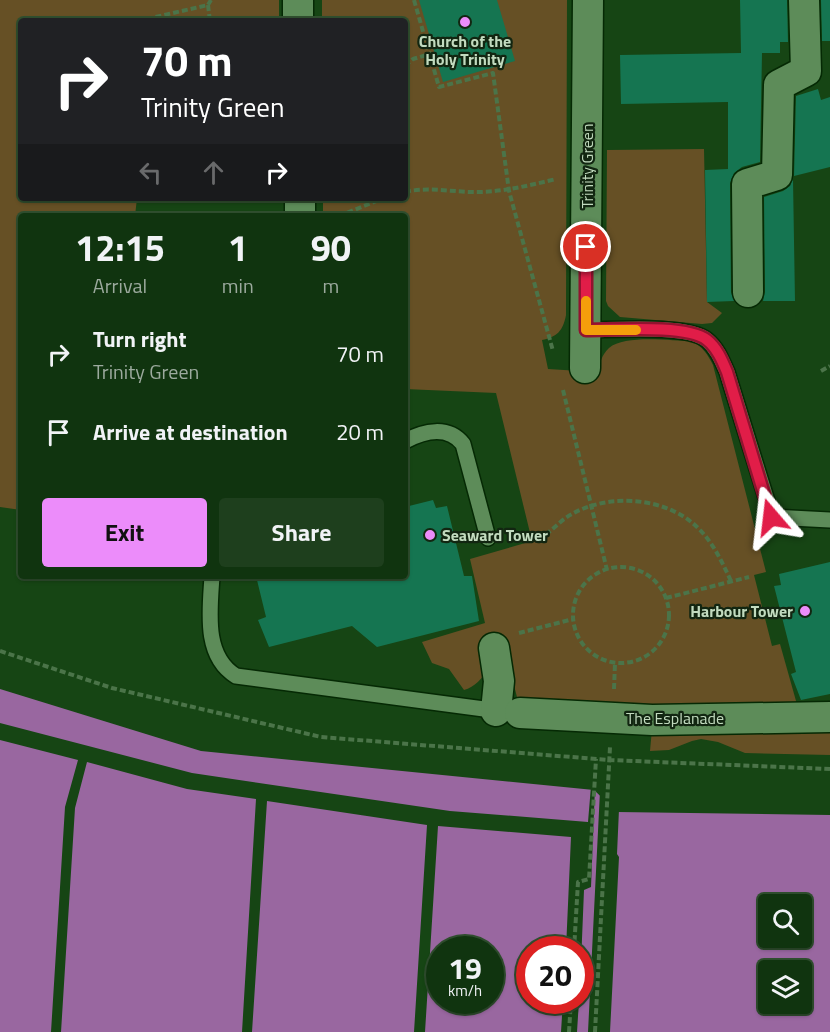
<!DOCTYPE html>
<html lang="en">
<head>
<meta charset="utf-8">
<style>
	:root { --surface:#10340f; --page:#1e3f1d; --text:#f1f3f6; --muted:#9caa9e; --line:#304f2f; --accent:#ec8cfa }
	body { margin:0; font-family:"Titillium Web",sans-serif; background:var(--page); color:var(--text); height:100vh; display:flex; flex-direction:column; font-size:22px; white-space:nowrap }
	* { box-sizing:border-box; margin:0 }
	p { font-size:20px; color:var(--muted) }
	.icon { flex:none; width:33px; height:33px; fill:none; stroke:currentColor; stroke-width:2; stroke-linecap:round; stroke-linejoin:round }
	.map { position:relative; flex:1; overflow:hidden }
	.details { position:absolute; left:18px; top:213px; width:390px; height:366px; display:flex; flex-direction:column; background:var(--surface); border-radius:6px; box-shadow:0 2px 4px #0004,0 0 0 2px var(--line) }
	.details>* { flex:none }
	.top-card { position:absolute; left:18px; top:18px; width:390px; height:183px; border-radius:6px; box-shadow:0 2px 4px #0004,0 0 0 2px var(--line); background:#202124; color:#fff; overflow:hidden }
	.tools { position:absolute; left:758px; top:894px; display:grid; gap:12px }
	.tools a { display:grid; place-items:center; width:54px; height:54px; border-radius:6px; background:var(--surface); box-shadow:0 2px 4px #0004,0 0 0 2px var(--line); font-size:30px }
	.speed { position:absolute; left:426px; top:936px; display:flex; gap:12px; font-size:30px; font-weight:700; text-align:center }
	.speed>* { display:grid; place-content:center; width:78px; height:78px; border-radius:50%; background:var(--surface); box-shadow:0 2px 4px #0004,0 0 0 2px var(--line); line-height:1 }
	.speed small { font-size:15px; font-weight:400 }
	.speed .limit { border:9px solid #d22; background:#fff; color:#111 }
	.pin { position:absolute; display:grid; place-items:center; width:51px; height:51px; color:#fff; margin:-26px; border:3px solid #fff; border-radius:50%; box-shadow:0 2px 6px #0007 }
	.me { position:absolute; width:66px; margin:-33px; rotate:343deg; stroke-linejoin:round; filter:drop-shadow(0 0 4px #0008) }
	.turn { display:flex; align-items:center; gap:21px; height:126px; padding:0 24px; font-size:27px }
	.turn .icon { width:78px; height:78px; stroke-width:2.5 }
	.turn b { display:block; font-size:42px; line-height:51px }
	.lanes { display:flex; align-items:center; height:57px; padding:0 24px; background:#0003; justify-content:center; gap:30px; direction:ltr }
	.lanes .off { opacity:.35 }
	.eta { display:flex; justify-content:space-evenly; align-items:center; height:102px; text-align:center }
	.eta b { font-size:36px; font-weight:700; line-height:42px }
	.button { display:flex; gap:12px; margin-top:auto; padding:12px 24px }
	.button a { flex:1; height:69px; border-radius:6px; background:var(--accent); color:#111; font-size:24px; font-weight:700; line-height:69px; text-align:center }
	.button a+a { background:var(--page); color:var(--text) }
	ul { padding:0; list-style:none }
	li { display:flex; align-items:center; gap:18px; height:78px; padding:0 24px }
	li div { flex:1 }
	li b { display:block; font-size:22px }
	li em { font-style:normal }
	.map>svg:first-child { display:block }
	.green { fill:#665025 }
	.water { fill:#9967a0; fill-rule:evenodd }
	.pier { fill:#164514 }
	.building { fill:#157551 }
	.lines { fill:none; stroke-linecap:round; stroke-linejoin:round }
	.lane-casing { stroke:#052904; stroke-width:18 }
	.street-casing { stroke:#052904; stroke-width:33 }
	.path { stroke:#4b7449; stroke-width:4; stroke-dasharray:6 3; stroke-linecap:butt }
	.lane { stroke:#5d8c59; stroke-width:15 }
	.street { stroke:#5d8c59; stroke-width:30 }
	.route-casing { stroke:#92132f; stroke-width:15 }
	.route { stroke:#e11d48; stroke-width:10 }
	.slow { stroke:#f59e0b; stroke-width:10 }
	.poi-dot { fill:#ec8cfa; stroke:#122611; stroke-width:2 }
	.labels { text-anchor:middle; stroke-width:4.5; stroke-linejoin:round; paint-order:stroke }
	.poi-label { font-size:16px; font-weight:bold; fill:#c2dbbf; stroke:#122611 }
	.street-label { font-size:16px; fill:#c2dbbf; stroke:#122611 }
</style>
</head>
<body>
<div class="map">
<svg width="830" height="1032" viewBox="0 0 830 1032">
	<rect width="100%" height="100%" fill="#164514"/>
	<g class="green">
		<path d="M 0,0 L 279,0 L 279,21 L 21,21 L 21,198 L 137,198 L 135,216 L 21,216 L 21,510 L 0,507 Z"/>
		<path d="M 322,0 L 567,0 L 566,315 C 563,331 557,337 542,340 L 548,369 L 596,372 C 600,364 602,354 609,348 C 625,334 672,341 692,341 C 703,347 708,355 713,365 L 766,572 L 754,575 L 772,646 L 780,644 L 798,708 L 830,701 L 830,755 L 745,753 L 718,742 L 701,739 L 692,741 L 669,750 L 650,751 L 653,718 L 519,705 L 502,638 C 493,657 486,684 464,690 L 449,669 L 432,663 L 422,642 L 485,623 L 470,559 L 532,541 L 496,393 L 405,389 L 405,216 L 323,216 L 323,198 L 405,198 L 405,21 L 322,21 Z"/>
		<path d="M 704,149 L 707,302 L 722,313 L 712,323 L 702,324 L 620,317 L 608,306 L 606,301 L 607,150 Z"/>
	</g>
	<path class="water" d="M 0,689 L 201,751 L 594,790 L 617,812 L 830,815 L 830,1032 L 0,1032 ZM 768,904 L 801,904 L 801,938 L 768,938 ZM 440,950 L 490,950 L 490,1000 L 440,1000 ZM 530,950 L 580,950 L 580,1000 L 530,1000 ZM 768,970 L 801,970 L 801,1004 L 768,1004 Z"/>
	<g class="pier">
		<path d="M 0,723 L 192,773 L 450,811 L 588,822 L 591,786 L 595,787 L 591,887 L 584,890 L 581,963 L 580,950 L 566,949 L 571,837 L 438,826 L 425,1032 L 414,1032 L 427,825 L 267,801 L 252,1032 L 242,1032 L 256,799 L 187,789 L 87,762 L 75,808 L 61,1032 L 51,1032 L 65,807 L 78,760 L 0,740 Z"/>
		<path d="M 600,791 L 619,809 L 617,854 L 619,857 L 610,1032 L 588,1032 Z"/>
		<path d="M 563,1001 L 579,1001 L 577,1032 L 561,1032 Z"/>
	</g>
	<g class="building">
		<path d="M 419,0 L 497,0 L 515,61 L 443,82 Z"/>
		<path d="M 740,0 L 787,0 L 788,42 L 780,42 L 780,53 L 762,53 L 760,162 L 742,167 L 734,173 L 730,183 L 731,292 L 734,301 L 707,302 L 705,170 L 728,169 L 728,102 L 621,104 L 620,55 L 741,53 Z"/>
		<path d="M 821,0 L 830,0 L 830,41 L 822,41 Z"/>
		<path d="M 818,89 L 821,100 L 830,97 L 830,167 L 794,176 L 796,96 Z"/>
		<path d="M 793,179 L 795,301 L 763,301 L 765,292 L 764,197 L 783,191 L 790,186 Z"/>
		<path d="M 433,500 L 436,508 L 447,506 L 464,576 L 472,576 L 479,621 L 377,647 L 352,626 L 269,647 L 258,620 L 266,617 L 256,576 L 405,576 L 405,507 Z"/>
		<path d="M 830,562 L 830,694 L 801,700 L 791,674 L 796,672 L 774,586 L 781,585 L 779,574 Z"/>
	</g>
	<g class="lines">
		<g class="lane-casing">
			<g id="lane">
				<path d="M 586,330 C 613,330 687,324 707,340 C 717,348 722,361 727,372 L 772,517 L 830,520"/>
				<path d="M 405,441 C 424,431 448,425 463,444 L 488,538"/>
				<path d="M 212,576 C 210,610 203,656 236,676 L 499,711"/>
			</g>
		</g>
		<g class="street-casing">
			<g id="street">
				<path d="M 298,0 L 298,21"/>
				<path d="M 300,198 L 300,216"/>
				<path d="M 748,292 L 747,184 L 777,175 L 779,85 L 806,71 L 804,0"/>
				<path d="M 585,368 L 588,0"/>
				<path d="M 494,648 L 499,681 L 496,711"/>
				<path d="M 520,713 L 652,720 L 830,717"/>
			</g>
		</g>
		<g class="path">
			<path d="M 414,0 L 439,87 L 493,73 L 509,191 L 553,351"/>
			<path d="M 208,5 L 210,21"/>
			<path d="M 138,21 L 208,5 L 211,0"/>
			<path d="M 405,66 L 413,59 L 430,54"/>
			<path d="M 405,192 C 430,186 456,193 481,192 C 507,191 531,185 556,179"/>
			<path d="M 339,216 L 384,198"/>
			<path d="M 821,371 L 830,366"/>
			<path d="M 563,390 L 607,570"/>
			<path d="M 510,538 C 522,538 536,540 546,534 C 555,528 562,519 572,514 C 609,493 666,497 697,527 C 713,542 722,562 731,581"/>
			<circle cx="621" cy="615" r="48"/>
			<path d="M 666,598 L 749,577"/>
			<path d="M 519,633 L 573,619"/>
			<path d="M 0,651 L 112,688 L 321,737 L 609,760 L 830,769"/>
			<path d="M 614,689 L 615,663"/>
			<path d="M 574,950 L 578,882 L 589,879 L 596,759"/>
			<path d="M 569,1032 L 571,1000"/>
			<path d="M 595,1032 L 610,747"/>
		</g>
		<use href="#lane" class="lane"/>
		<use href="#street" class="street"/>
	</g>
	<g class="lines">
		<g class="route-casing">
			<path id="route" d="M 586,247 L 586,330 C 613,330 687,324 707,340 C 717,348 722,360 727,372 L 771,517"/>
		</g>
		<use href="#route" class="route"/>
		<path class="slow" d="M 586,301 L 586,330 L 636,330"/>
	</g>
	<g class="poi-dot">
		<circle cx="465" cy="22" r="6"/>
		<circle cx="430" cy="535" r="6"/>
		<circle cx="805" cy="611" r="6"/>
	</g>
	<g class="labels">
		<g class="poi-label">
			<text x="465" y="47">Church of the<tspan x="465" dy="18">Holy Trinity</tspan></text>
			<text x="442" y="541" text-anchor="start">Seaward Tower</text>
			<text x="793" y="617" text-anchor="end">Harbour Tower</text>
		</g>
		<g class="street-label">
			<text transform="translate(587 166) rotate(-90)" y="6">Trinity Green</text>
			<text x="675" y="724">The Esplanade</text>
		</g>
	</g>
</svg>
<div class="tools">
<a><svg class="icon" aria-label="search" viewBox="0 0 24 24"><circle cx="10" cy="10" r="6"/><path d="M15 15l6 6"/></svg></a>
<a><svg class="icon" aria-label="layers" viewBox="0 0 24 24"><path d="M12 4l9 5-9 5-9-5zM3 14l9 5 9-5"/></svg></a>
</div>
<div class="speed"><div>19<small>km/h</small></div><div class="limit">20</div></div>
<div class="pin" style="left:586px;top:247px;background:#d93025"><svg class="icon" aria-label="arrive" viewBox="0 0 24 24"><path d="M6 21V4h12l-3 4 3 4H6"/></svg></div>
<svg class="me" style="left:771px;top:517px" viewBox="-20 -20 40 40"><path d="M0-17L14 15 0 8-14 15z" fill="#e11d48" stroke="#fff" stroke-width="4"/></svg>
<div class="top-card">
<div class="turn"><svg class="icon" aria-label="right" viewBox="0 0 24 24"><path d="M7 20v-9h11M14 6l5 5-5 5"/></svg><div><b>70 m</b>Trinity Green</div></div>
<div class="lanes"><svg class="icon off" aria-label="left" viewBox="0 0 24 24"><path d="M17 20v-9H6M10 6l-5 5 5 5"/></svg><svg class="icon off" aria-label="ahead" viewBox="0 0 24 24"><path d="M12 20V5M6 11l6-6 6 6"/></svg><svg class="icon" aria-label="right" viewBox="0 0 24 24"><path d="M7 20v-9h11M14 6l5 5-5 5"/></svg></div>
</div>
<section class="details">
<div class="eta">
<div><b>12:15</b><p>Arrival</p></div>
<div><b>1</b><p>min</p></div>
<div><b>90</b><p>m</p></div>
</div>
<ul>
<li><svg class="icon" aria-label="right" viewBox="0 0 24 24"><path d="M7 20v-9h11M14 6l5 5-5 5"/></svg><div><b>Turn right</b><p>Trinity Green</p></div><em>70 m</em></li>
<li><svg class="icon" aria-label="arrive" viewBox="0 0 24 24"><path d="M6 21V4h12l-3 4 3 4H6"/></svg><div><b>Arrive at destination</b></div><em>20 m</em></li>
</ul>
<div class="button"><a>Exit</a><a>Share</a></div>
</section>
</div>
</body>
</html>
